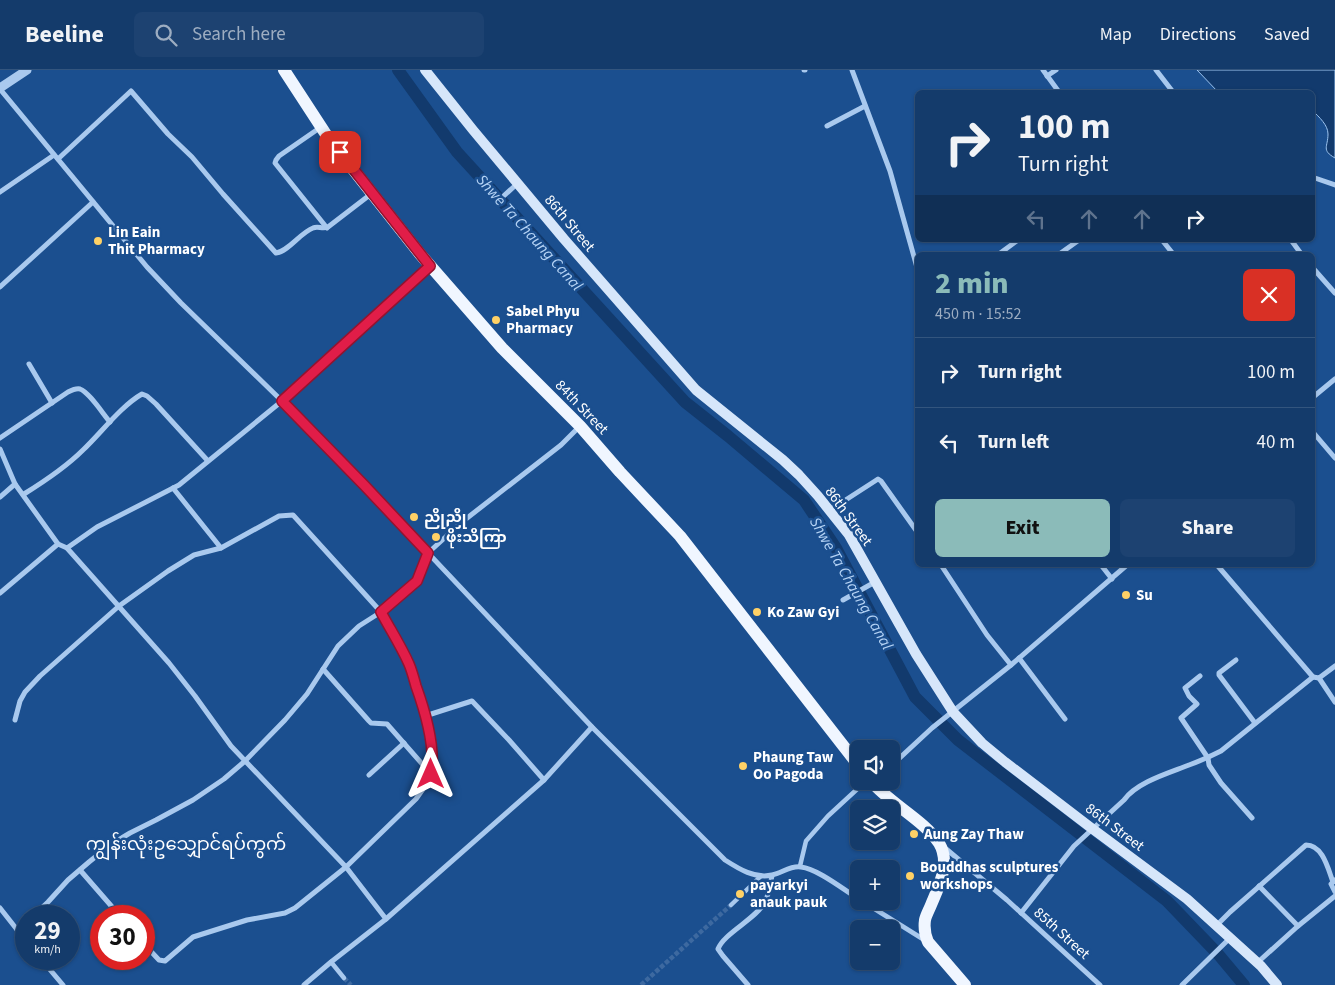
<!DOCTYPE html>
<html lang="en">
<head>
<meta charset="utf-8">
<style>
	:root { --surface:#143b6b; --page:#1d4271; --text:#f1f3f6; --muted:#9dadc1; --line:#33557e; --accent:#8bbbb9 }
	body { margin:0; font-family:"Source Sans 3","Noto Sans Myanmar",sans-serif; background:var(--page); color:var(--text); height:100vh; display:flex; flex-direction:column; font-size:19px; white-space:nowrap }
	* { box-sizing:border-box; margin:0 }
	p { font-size:16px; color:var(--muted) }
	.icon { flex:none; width:28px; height:28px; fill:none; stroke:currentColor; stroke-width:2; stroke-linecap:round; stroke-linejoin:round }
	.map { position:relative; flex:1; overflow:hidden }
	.details { position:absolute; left:915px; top:182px; width:400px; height:315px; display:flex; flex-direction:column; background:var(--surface); border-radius:8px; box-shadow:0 1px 4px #0004,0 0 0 1px var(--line) }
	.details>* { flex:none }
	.guide { position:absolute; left:915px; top:20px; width:400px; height:152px; border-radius:8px; box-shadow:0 1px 4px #0004,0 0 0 1px var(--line); background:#143b6b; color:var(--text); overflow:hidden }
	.tools { position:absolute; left:850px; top:670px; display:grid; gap:10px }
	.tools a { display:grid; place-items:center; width:50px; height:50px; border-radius:8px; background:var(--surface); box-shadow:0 1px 4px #0004,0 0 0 1px var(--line); font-size:25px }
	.speed { position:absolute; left:15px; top:835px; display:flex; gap:10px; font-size:25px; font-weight:700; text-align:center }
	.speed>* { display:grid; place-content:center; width:65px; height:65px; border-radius:50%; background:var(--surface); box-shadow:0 1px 4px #0004,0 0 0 1px var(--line); line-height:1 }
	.speed small { font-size:12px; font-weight:400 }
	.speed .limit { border:8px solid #d22; background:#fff; color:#111 }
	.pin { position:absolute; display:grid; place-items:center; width:42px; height:42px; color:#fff; margin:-21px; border-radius:10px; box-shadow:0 2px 8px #0006 }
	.me { position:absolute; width:55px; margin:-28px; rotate:0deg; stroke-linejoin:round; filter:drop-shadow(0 0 4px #0008) }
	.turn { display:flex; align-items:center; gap:18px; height:105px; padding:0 20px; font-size:22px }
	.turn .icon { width:65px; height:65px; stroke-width:2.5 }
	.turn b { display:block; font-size:35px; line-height:42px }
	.lanes { display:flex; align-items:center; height:48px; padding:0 20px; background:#0003; justify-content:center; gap:25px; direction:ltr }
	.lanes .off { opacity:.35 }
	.round { display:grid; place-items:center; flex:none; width:52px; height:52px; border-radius:8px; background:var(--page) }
	.overview { display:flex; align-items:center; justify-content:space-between; height:85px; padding:0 20px }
	h1 { font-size:30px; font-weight:800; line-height:38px; color:var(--accent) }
	.primary-button { display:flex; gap:10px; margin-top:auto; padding:10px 20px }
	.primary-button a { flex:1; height:58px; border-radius:8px; background:var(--accent); color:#111; font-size:20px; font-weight:800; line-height:58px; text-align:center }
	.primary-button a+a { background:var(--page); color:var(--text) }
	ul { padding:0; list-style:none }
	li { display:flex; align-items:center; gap:15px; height:70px; padding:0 20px; border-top:1px solid var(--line) }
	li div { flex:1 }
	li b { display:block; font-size:19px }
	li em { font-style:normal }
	header { display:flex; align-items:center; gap:30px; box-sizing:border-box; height:70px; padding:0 25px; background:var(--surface); border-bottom:1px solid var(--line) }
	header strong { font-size:24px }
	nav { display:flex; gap:28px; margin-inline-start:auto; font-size:18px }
	.search { width:350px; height:45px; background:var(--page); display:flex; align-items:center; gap:12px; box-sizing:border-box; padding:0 18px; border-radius:8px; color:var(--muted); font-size:19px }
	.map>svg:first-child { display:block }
	.water { fill:#123a6d; stroke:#9cc4f0 }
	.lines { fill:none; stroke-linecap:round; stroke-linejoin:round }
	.canal { stroke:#123a6d; stroke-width:12 }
	.pedestrian-tunnel { stroke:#3d69a0; stroke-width:4.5; stroke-dasharray:4.5 2; stroke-linecap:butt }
	.pedestrian { stroke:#a9c9ee; stroke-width:4.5 }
	.minor { stroke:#a9c9ee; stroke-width:5 }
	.tertiary { stroke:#a9c9ee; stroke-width:9 }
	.secondary { stroke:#d6e6fa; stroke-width:10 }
	.primary { stroke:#f0f6ff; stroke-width:12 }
	.route-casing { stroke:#92132f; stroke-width:12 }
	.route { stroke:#e11d48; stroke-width:9 }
	.poi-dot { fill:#ffd166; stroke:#1b4f8f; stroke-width:2 }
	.labels { text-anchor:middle; stroke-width:5; stroke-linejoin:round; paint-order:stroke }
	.street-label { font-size:15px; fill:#fff; stroke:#1b4f8f }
	.poi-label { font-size:15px; font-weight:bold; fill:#fff; stroke:#1b4f8f; text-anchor:start }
	.water-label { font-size:16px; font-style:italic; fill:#b5d3f5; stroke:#1b4f8f }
	.quarter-label { font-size:18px; fill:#fff; stroke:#1b4f8f }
</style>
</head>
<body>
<header>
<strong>Beeline</strong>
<div class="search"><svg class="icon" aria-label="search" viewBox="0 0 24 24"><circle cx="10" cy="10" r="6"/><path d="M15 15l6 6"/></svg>Search here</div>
<nav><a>Map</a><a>Directions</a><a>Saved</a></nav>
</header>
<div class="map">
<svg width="1335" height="915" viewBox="0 0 1335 915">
	<rect width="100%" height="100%" fill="#1b4f8f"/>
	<path class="water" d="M 1197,0 L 1335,0 L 1335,88 C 1321,80 1328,77 1328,64 C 1328,55 1319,47 1313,41 L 1312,22 L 1218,22 Z"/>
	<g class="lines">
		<path class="canal" d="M 398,0 L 457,82 L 685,332 L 728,366 L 804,430 L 836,478 L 915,627 L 958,670 L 1167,831 L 1218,884 L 1244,915"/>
		<g class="pedestrian-tunnel">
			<path d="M 344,908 L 351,915"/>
			<path d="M 641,915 L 731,835"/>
		</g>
		<g class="pedestrian">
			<path d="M 800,796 L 806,771 L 828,746 L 866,711"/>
			<path d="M 731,835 L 761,806"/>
			<path d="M 331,892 L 344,908"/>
		</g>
		<g class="minor">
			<path d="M 804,0 L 805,0"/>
			<path d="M 852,0 L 890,101 L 918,201"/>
			<path d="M 1043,0 L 1059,22"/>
			<path d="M 1156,0 L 1173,22"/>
			<path d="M 1047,6 L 1056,0"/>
			<path d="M 0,19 L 147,197 L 181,233 L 282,331 L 364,415 L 592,657 L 725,790 C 739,799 755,809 772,805 C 782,803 791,795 801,797 C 818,799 844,820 859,829"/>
			<path d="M 827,56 L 865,36"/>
			<path d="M 321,57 L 279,86 L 276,90 L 275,93 L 327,158"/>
			<path d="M 58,89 L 131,21 L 168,64 L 192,87 L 223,124 L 276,183 C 289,181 300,163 313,158 C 317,156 323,159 328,157 L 371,124"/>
			<path d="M 1312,107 L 1335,115"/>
			<path d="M 0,122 L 54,85"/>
			<path d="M 497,132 L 518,113"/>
			<path d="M 1162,170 L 1174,185"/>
			<path d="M 1291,170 L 1302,185"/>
			<path d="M 999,184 L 1018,170"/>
			<path d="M 1058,185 L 1079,170"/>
			<path d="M 1312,197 L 1335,223"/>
			<path d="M 0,217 L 93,132"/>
			<path d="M 29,294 L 52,333"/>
			<path d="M 1312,328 L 1335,309"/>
			<path d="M 1312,361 L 1335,388"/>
			<path d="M 0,368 L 68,322 C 72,320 76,318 80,319 C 89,322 103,344 110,352"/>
			<path d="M 0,379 L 15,414 L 58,474 L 67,478 L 97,457 L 146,432 L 179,415 L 282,331 L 430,196"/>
			<path d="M 24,424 C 45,411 65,398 83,380 C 101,363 121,336 142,324 L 147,326 L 156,334 L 208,391"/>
			<path d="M 0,427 L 15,414"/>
			<path d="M 830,440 L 875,411 L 878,409 L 881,411 L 918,463"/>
			<path d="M 67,478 L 169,593 L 195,626 L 231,676 L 346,797 L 386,849"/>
			<path d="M 941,495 L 987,565 L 1011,595"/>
			<path d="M 1101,495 L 1112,509"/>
			<path d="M 1217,495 L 1313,607"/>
			<path d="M 0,523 L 58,474"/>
			<path d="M 843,530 L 875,512"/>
			<path d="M 1019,588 L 1065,649"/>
			<path d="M 1236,590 L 1219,603 L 1219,605 L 1255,653"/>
			<path d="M 323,599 L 369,651 L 371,653 L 387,654 L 431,704"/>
			<path d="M 1200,606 L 1185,618 L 1189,626 L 1197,634 L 1181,648 L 1208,688 L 1209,695 L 1221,713 L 1252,748"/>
			<path d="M 1319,608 L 1335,632"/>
			<path d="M 425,646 L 472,631 L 509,670 L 544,710"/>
			<path d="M 15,650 L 20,631 L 25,622 L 40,606 L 119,536 L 168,501 L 194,485 L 221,478 L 173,418"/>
			<path d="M 891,696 L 932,658 L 1011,595 L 1127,495"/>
			<path d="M 369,705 L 404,673"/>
			<path d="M 945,778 L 1007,830 L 1100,915"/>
			<path d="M 80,800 L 120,846"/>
			<path d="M 1335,810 L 1331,814 L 1335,822"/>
			<path d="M 1259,816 L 1298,856 L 1335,826"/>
			<path d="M 862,831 L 926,871"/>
			<path d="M 0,838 L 26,871"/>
			<path d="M 1021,843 L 1074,776 L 1124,730 C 1137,712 1169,703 1189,695 C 1200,691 1211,686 1221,681 L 1313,607 L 1319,608 L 1335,596"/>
			<path d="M 33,846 L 48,832 L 68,810 L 89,792 L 110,775 L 130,763 L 156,750 L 193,730 L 224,709 L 245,691 L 285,650 L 307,624 L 338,576 L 359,556 L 381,542 L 417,511 L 428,483 L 462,452 L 561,375 L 580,356"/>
			<path d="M 1217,855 L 1230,842 L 1306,775 C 1323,775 1328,799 1333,812"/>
			<path d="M 17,860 L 26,852"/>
			<path d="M 144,874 L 159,890 L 165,891 L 193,867 L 247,850 L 285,843 L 295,838 L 346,797 L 416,729 L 428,712 L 431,704 L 432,696 L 431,674 L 425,646 L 410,594 L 381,542 L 293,445 L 279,446 L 221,478"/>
			<path d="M 41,889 L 63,915"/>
			<path d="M 1257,893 L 1298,856"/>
			<path d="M 304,915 L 331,892 L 386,849 L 544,710 L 592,657"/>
			<path d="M 748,915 L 723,886 L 718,879 C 724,863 756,849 765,832 C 769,824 770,814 772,806"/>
			<path d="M 1182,915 L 1230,868"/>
		</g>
		<path class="tertiary" d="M 0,18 L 27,0"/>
		<path class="secondary" d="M 425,0 L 473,60 L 564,169 L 696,320 L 783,390 L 799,405 L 818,426 L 849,465 L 916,584 L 953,642 L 982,673 L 1005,692 L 1090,757 L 1187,829 L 1261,896 L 1277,915"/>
		<g class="primary">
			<path d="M 284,0 L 329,69 L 420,184 L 502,278 L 580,356 L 620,402 L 680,466 L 859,696"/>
			<path d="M 871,711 C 889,733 924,750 939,773 C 951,793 939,816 931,835 C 929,840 926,845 925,850 C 924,857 925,865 928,872 L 965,915"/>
		</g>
	</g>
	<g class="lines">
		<g class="route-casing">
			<path id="route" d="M 340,82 L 430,196 L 282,331 L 364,415 L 428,483 L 417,511 L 381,542 C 390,559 401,576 409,594 C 412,601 414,609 416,616 C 425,641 436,677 431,704"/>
		</g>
		<use href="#route" class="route"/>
	</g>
	<g class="poi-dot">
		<circle cx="98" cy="171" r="5"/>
		<circle cx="496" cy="250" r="5"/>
		<circle cx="414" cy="447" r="5"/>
		<circle cx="436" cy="467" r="5"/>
		<circle cx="1126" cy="525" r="5"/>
		<circle cx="757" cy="542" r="5"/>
		<circle cx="743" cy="696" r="5"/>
		<circle cx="914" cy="764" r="5"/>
		<circle cx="910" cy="806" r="5"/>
		<circle cx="740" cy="824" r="5"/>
	</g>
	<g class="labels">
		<g class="street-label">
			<text transform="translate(570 153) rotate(50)" y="5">86th Street</text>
			<text transform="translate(582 337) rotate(46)" y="5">84th Street</text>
			<text transform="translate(849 446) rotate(54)" y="5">86th Street</text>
			<text transform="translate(1115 757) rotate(37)" y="5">86th Street</text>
			<text transform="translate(1062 863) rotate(42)" y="5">85th Street</text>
		</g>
		<g class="poi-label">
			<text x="108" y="167">Lin Eain<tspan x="108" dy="17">Thit Pharmacy</tspan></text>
			<text x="506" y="246">Sabel Phyu<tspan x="506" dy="17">Pharmacy</tspan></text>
			<text x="424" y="452">ညိုညို</text>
			<text x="446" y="472">ဖိုးသိကြာ</text>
			<text x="1136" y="530">Su</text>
			<text x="767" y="547">Ko Zaw Gyi</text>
			<text x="753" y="692">Phaung Taw<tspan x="753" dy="17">Oo Pagoda</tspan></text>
			<text x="924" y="769">Aung Zay Thaw</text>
			<text x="920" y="802">Bouddhas sculptures<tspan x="920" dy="17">workshops</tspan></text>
			<text x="750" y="820">payarkyi<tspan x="750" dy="17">anauk pauk</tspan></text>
		</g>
		<g class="water-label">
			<text transform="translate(530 162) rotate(48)" y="6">Shwe Ta Chaung Canal</text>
			<text transform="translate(852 513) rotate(60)" y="6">Shwe Ta Chaung Canal</text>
		</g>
		<g class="quarter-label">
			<text x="186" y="780">ကျွန်းလုံးဥသျှောင်ရပ်ကွက်</text>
		</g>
	</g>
</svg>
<div class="tools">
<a><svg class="icon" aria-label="sound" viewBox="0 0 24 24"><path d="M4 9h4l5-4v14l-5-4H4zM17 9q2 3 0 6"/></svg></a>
<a><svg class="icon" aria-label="layers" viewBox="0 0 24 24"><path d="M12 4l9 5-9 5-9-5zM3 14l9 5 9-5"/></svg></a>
<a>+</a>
<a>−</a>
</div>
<div class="speed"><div>29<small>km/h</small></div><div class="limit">30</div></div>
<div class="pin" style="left:340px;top:82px;background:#d93025"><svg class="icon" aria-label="arrive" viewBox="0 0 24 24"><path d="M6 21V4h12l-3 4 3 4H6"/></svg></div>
<svg class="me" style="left:431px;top:704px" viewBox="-20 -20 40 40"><path d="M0-17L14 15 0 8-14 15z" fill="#e11d48" stroke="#fff" stroke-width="4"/></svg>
<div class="guide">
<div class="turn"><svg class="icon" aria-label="right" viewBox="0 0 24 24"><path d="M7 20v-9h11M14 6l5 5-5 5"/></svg><div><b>100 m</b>Turn right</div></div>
<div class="lanes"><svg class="icon off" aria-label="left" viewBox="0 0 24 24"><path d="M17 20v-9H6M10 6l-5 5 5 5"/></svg><svg class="icon off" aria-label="ahead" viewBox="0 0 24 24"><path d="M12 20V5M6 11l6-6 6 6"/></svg><svg class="icon off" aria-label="ahead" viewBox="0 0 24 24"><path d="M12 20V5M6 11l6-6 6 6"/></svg><svg class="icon" aria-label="right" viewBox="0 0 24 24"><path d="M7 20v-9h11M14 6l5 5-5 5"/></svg></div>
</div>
<section class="details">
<div class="overview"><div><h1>2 min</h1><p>450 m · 15:52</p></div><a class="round" style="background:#d93025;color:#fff"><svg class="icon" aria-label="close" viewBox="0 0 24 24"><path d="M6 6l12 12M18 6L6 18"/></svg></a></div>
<ul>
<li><svg class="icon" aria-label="right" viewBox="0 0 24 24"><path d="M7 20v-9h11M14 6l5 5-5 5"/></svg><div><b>Turn right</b></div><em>100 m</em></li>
<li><svg class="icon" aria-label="left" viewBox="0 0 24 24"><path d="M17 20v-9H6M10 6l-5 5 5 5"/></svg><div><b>Turn left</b></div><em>40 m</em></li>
</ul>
<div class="primary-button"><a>Exit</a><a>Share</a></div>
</section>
</div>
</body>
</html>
